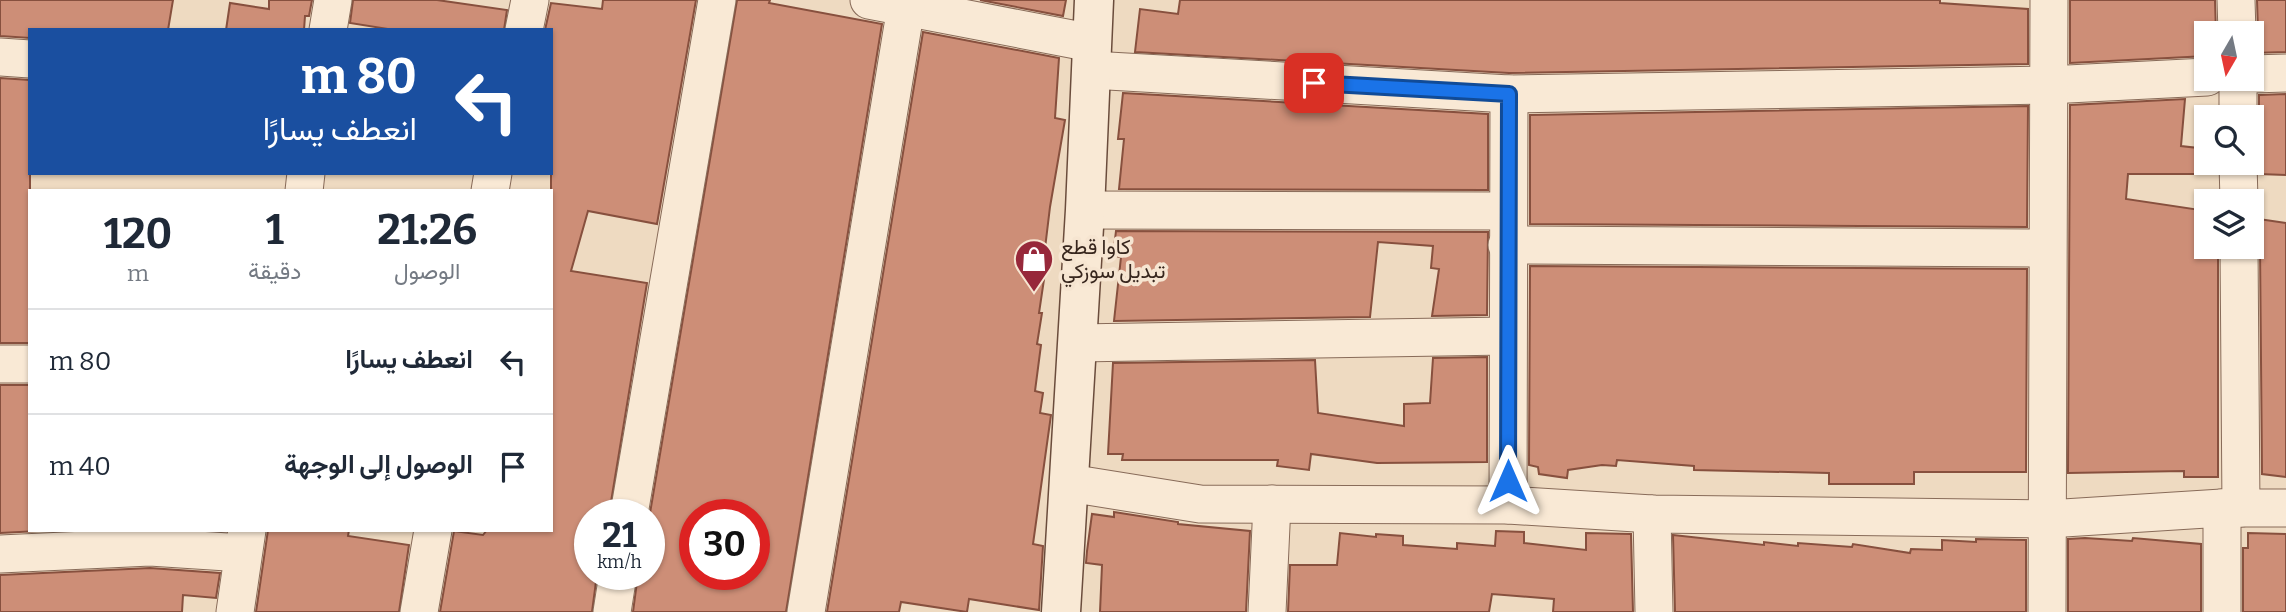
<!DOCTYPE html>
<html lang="ar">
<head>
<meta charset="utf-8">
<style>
	:root { --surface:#fff; --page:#f6f6f7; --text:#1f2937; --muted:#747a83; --line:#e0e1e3 }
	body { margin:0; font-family:Bitter,Vazirmatn,serif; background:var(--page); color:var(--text); direction:rtl; height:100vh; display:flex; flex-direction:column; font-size:26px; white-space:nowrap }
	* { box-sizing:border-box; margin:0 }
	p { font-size:23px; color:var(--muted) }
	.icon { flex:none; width:38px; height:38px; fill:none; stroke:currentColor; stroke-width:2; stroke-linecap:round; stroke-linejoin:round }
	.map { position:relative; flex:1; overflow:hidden; direction:ltr }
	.side { position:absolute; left:28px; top:189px; width:525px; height:343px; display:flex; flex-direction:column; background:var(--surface); border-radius:0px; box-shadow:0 2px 5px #0004; direction:rtl }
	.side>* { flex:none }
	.hud { position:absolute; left:28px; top:28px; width:525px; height:147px; border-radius:0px; box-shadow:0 2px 5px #0004; direction:rtl; background:#1a4fa0; color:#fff; overflow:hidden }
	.needle { width:46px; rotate:189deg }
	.fabs { position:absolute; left:2194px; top:21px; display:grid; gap:14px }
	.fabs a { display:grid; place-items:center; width:70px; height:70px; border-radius:0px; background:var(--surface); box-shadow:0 2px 5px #0004; font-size:35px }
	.speed { position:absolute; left:574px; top:499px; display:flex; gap:14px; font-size:35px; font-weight:700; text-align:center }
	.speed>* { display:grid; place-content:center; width:91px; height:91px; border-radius:50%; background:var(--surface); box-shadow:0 2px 5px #0004; line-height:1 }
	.speed small { font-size:18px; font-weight:400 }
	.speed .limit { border:10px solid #d22; background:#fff; color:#111 }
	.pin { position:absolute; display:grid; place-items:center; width:60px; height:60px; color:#fff; margin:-30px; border-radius:14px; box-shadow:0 4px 10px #0006 }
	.me { position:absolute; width:77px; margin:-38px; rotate:0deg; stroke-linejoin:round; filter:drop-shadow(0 0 5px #0008) }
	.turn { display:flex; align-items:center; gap:24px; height:147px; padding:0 21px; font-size:32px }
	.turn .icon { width:91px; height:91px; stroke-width:2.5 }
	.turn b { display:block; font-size:49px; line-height:60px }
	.eta { display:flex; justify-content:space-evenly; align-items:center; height:119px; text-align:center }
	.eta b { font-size:42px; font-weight:700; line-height:49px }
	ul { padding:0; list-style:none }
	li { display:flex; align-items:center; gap:21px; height:105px; padding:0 21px; border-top:2px solid var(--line) }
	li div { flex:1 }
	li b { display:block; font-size:26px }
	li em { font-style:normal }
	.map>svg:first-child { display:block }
	.building { fill:#cd8e77; stroke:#87503e; stroke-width:2; fill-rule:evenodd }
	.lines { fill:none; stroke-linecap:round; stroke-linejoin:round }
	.street-casing { stroke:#886b59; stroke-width:39 }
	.secondary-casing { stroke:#6a4c3c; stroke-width:41 }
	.street { stroke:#f9e9d5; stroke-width:37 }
	.secondary { stroke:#f9e9d5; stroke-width:38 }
	.route-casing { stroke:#114b97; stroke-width:18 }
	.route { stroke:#1a73e8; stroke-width:12 }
	.labels { text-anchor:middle; stroke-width:7; stroke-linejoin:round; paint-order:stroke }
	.poi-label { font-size:21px; fill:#37261d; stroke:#f6e5d1; text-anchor:start }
</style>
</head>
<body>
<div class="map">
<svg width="2286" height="612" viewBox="0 0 2286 612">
	<rect width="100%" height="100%" fill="#eedac1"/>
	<g class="building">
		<path d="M 0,0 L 173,0 L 168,30 L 30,30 L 30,38 L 0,36 Z"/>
		<path d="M 269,0 L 312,0 L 309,16 L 305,16 L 304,30 L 226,30 L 230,3 L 269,9 Z"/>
		<path d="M 353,0 L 437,0 L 507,10 L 504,30 L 394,30 L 350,23 Z"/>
		<path d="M 603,0 L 696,0 L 657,224 L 588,211 L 571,271 L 647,283 L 609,514 L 590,514 L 590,574 L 597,574 L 592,612 L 440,612 L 454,531 L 483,535 L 487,530 L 551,530 L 551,30 L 545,30 L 551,3 L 602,9 Z"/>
		<path d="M 737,0 L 770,0 L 769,3 L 882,24 L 786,612 L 633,612 L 638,574 L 649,574 L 649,519 ZM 695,514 L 754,514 L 754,574 L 695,574 Z"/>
		<path d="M 980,0 L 1066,0 L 1063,16 Z"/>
		<path d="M 1180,0 L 1940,0 L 1940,3 L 2028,9 L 2028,64 L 1509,73 L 1135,52 L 1140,9 L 1178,14 Z"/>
		<path d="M 2070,0 L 2215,0 L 2216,33 L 2207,33 L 2207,56 L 2070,63 Z"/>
		<path d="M 2257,0 L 2286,0 L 2286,52 L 2252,53 L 2258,32 Z"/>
		<path d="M 923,32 L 1059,58 L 1055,118 L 1065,120 L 1050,207 L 1043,265 L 1046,266 L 1039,313 L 1042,313 L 1037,344 L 1041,345 L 1035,391 L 1043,393 L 1040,413 L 1051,415 L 1033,544 L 1043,546 L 1039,610 L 969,599 L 967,612 L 901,602 L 899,612 L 827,612 Z"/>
		<path d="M 0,78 L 30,80 L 30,343 L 0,343 Z"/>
		<path d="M 1123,93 L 1488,114 L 1488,190 L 1119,189 L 1124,139 L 1118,139 Z"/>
		<path d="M 2286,94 L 2286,175 L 2259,174 L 2259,162 L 2252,148 L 2252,132 L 2256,127 L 2259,117 L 2259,95 Z"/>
		<path d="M 2185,99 L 2181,146 L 2207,149 L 2207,163 L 2217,163 L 2217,174 L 2128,174 L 2126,199 L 2207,211 L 2207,247 L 2218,247 L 2218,477 L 2184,477 L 2184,471 L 2068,473 L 2070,105 Z"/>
		<path d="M 2028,106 L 2027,227 L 1530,224 L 1530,115 Z"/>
		<path d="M 2252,218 L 2286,223 L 2286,477 L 2262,474 L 2260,247 L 2257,237 L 2252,231 Z"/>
		<path d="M 1116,231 L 1488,232 L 1487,315 L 1432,316 L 1439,269 L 1431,268 L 1433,246 L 1378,242 L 1370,317 L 1114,321 L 1121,257 L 1113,256 Z"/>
		<path d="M 1530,266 L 2027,269 L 2026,472 L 1914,472 L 1914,484 L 1829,484 L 1829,473 L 1694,470 L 1694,466 L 1617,460 L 1616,466 L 1602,465 L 1568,470 L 1567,478 L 1539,474 L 1538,467 L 1529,465 Z"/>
		<path d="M 1487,357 L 1487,462 L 1377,463 L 1311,454 L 1309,470 L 1277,466 L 1278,460 L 1122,460 L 1123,454 L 1108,454 L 1113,363 L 1315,360 L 1318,413 L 1404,426 L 1404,404 L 1430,403 L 1433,358 Z"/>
		<path d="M 0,385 L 30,385 L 30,530 L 58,530 L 0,533 Z"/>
		<path d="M 1114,512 L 1178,522 L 1178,524 L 1250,531 L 1246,612 L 1100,612 L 1102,565 L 1086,563 L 1087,551 L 1092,514 L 1114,517 Z"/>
		<path d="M 268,530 L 349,530 L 348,536 L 409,545 L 399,612 L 256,612 Z"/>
		<path d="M 1496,531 L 1524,532 L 1524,543 L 1586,550 L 1586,533 L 1631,534 L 1633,612 L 1553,612 L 1554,599 L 1492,594 L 1489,612 L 1288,612 L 1290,565 L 1337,565 L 1340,533 L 1376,537 L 1376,534 L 1403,536 L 1403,545 L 1457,549 L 1457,543 L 1495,546 Z"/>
		<path d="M 2248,533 L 2286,534 L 2286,612 L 2243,612 L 2243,548 L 2248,548 Z"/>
		<path d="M 1673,535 L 1764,545 L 1764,542 L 1798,546 L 1798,543 L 1852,547 L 1853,544 L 1910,553 L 1911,549 L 1942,550 L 1942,540 L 1976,542 L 1976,539 L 2026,540 L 2026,612 L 1675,612 Z"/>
		<path d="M 2085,538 L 2132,541 L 2133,538 L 2201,544 L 2201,612 L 2068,612 L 2068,539 Z"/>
		<path d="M 150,568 L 220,573 L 216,598 L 183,595 L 182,612 L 0,612 L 0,575 Z"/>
	</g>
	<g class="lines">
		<g class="street-casing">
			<g id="street">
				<path d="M 869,0 L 1092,43"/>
				<path d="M 2236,0 L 2237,33"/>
				<path d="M 328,30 L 333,0"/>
				<path d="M 524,30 L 530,0"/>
				<path d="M 0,57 L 30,59"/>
				<path d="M 1091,70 L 1509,94 L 2048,85 L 2207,77"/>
				<path d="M 2252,74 L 2286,73"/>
				<path d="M 2238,79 L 2238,117"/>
				<path d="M 2238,163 L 2239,201"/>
				<path d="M 304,191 L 306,173"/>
				<path d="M 490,191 L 493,173"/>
				<path d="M 1085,210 L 1508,211"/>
				<path d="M 1507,245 L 2047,248"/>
				<path d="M 2239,247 L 2241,508"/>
				<path d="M 1078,343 L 1507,336"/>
				<path d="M 0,364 L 30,364"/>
				<path d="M 1069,483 L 1200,504 L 1508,505 L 1652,514 L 2048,519 L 2222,508 L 2286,508"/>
				<path d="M 1508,505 L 1509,94"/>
				<path d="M 2222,508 L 2222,612"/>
				<path d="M 629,514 L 717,0"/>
				<path d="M 1652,514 L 1654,612"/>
				<path d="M 0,554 L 150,547 L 243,553"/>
				<path d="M 235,612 L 247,530"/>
				<path d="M 419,612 L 433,530"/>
				<path d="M 612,612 L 618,574"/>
				<path d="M 806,612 L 906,7"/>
				<path d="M 1267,612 L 1272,504"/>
				<path d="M 2047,612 L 2049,0"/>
			</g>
		</g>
		<g class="secondary-casing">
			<path id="secondary" d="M 1061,612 L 1085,210 L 1094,0"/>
		</g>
		<use href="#street" class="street"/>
		<use href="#secondary" class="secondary"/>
	</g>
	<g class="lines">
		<g class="route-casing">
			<path id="route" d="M 1314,83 L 1509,94 L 1508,481"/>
		</g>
		<use href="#route" class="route"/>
	</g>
	<defs>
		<g id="shop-pin" transform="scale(2.0125)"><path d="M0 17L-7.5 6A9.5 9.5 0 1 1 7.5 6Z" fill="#97283a" stroke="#f6e5d1"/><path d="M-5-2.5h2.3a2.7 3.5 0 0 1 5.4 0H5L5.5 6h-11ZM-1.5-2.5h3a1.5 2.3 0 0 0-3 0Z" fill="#fff"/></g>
	</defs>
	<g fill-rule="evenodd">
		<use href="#shop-pin" x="1034" y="259"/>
	</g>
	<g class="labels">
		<g class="poi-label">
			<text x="1061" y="254">كاوا قطع<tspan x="1061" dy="24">تبديل سوزكي</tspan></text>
		</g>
	</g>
</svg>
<div class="fabs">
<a><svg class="needle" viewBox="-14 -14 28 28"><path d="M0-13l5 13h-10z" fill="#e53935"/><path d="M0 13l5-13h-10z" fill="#747a83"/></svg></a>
<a><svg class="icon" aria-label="search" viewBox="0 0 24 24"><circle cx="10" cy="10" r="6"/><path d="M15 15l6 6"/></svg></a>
<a><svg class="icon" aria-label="layers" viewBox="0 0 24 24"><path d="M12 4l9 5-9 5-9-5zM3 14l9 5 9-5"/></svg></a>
</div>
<div class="speed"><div>21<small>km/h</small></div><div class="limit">30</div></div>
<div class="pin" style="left:1314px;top:83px;background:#d93025"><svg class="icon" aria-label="arrive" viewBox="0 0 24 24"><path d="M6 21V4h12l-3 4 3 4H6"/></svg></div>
<svg class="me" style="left:1508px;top:481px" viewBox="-20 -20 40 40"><path d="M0-17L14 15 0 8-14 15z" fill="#1a73e8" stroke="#fff" stroke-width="4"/></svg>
<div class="hud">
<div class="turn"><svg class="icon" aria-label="left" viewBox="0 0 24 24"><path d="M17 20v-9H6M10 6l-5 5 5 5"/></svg><div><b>80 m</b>انعطف يسارًا</div></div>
</div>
<section class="side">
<div class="eta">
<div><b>21:26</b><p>الوصول</p></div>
<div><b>1</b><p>دقيقة</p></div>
<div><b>120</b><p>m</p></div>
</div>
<ul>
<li><svg class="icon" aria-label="left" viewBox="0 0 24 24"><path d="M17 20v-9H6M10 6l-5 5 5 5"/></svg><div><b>انعطف يسارًا</b></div><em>80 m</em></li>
<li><svg class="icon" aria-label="arrive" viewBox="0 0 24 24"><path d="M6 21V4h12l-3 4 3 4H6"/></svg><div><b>الوصول إلى الوجهة</b></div><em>40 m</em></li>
</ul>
</section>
</div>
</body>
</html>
